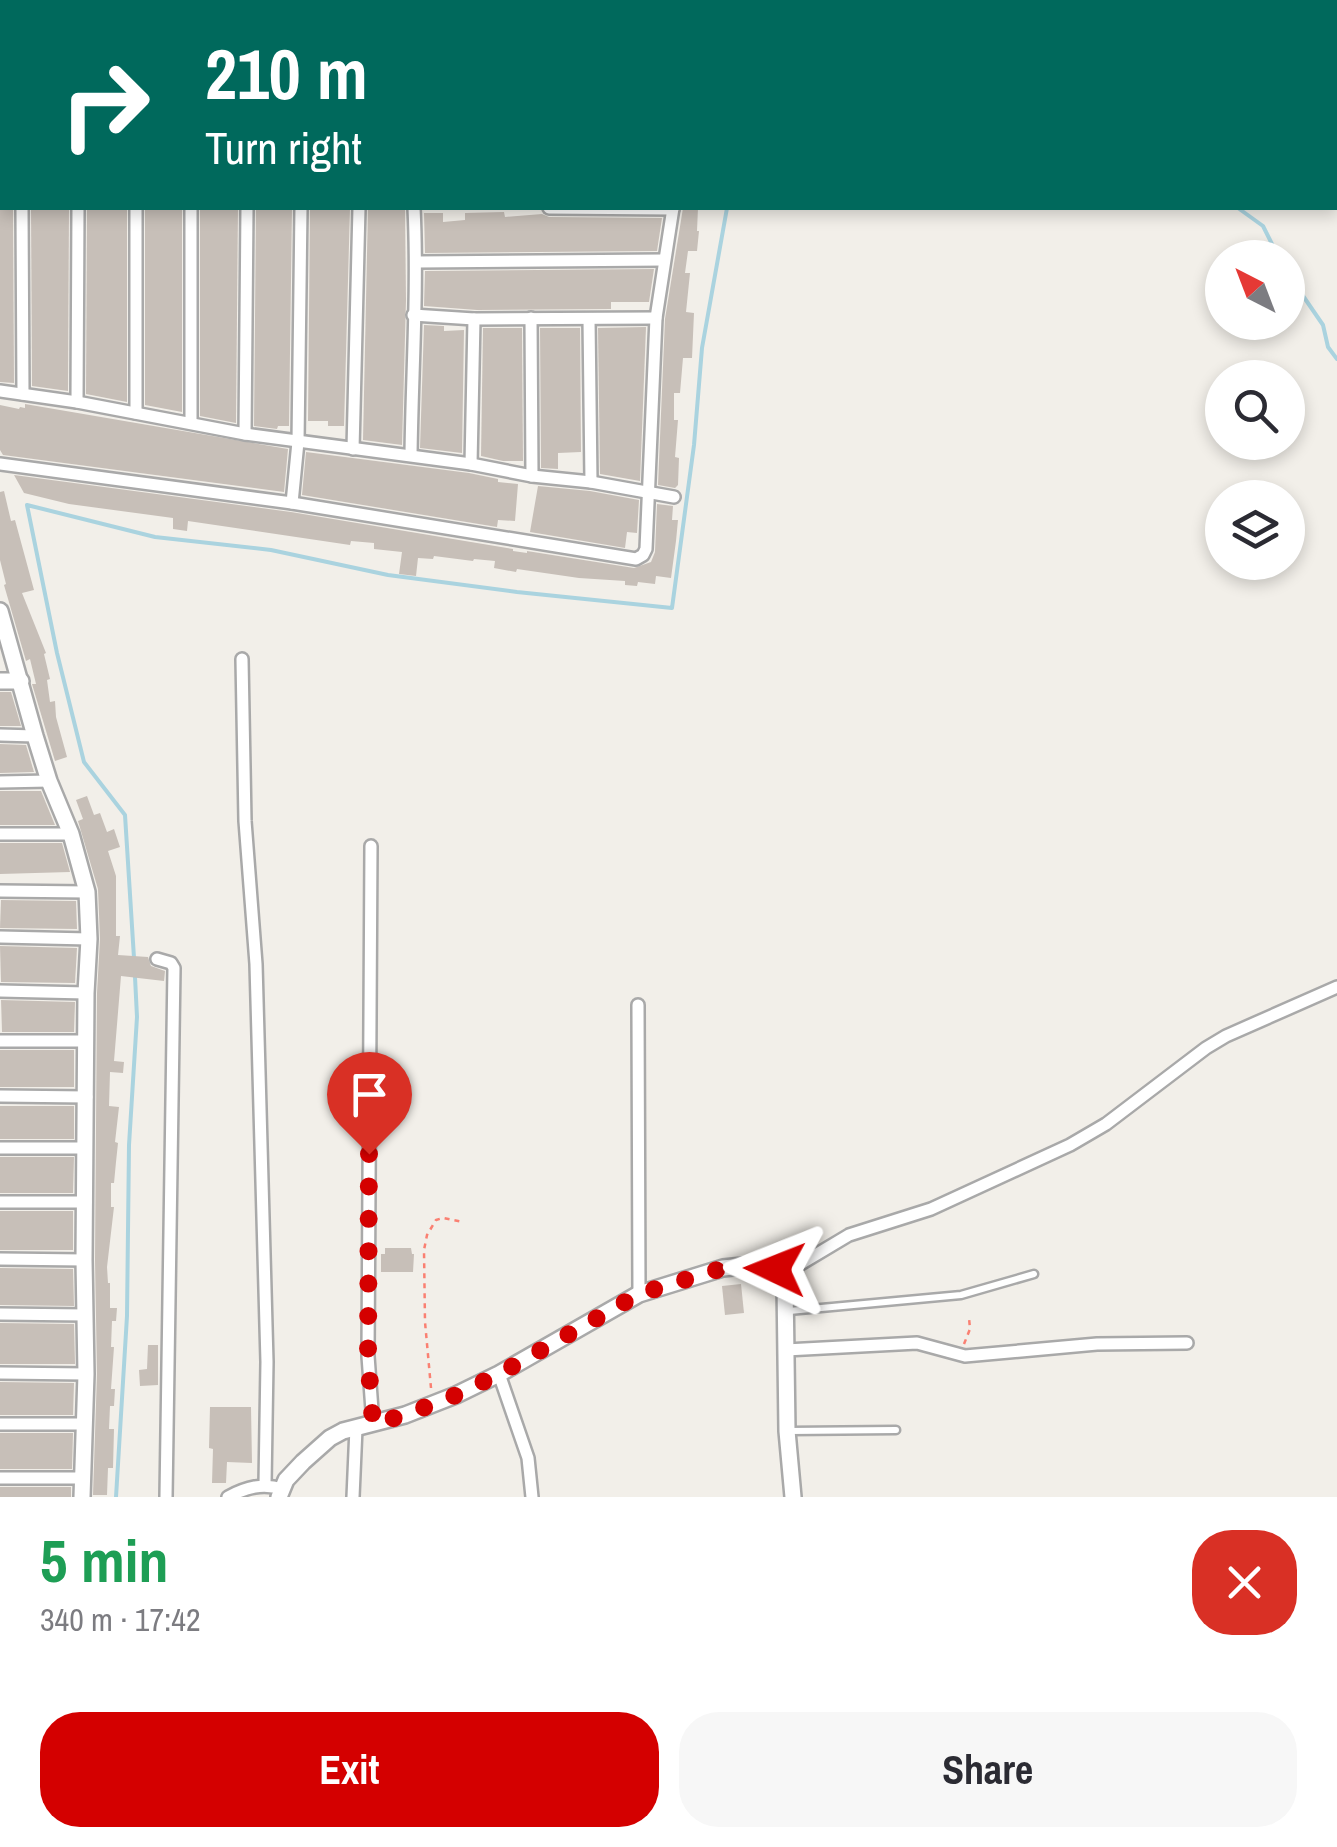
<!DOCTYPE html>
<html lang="en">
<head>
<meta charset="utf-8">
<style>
	:root { --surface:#fff; --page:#f7f7f7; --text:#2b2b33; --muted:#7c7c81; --accent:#d40000 }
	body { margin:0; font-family:"Archivo Narrow",sans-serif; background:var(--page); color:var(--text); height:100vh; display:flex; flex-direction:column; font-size:38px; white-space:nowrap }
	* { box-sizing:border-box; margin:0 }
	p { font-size:32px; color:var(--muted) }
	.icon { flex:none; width:55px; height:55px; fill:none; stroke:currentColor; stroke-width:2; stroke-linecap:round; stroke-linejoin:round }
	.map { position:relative; height:1497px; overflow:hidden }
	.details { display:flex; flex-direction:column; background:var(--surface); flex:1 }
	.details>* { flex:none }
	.hud { position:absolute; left:0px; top:0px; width:1338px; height:210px; box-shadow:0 5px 15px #0003; background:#00695c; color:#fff; overflow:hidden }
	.needle { width:65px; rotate:318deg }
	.tools { position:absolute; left:1205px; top:240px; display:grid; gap:20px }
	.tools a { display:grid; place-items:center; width:100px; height:100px; border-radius:50%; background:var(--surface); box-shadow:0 5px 15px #0003; font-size:50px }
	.pin { position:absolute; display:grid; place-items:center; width:85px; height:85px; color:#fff; margin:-102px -42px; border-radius:50% 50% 50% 0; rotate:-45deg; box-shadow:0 0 10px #0007 }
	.pin .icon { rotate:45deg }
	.me { position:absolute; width:110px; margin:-55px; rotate:272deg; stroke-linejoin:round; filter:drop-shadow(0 0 8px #0008) }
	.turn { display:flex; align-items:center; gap:35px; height:210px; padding:0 40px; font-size:45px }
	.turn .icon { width:130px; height:130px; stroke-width:2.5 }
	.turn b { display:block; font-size:70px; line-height:85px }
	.round { display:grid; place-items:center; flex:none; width:105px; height:105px; border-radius:40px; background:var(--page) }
	.overview { display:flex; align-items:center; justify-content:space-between; height:170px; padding:0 40px }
	h1 { font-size:60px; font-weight:800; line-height:75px; color:#1e9e55 }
	.cta { display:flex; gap:20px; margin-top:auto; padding:20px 40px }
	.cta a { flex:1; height:115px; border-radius:40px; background:var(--accent); color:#fff; font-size:40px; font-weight:800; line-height:115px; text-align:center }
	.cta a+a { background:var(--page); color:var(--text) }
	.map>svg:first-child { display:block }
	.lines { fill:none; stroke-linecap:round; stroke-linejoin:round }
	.stream { stroke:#aad3df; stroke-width:4 }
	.building { fill:#c7bfb8 }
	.service-casing { stroke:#a9a9a9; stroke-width:11 }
	.minor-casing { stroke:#a9a9a9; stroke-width:16 }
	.tertiary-casing { stroke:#a9a9a9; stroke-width:20 }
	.path { stroke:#fa8072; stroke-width:2.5; stroke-dasharray:5 5; stroke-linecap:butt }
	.service { stroke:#fff; stroke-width:6 }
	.minor { stroke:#fff; stroke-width:11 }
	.tertiary { stroke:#fff; stroke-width:15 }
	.route { stroke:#d40000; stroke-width:18; stroke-dasharray:0 32.4 }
</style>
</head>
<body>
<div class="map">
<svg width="1337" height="1497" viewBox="0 0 1337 1497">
	<rect width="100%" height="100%" fill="#f2efe9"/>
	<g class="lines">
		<g class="stream">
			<path d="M 810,0 L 820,2"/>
			<path d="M 1238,208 L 1263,226 L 1279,258"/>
			<path d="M 1288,274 L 1323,325 L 1328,347 L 1337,359"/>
			<path d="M 134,958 L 125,815 L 84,762 L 57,653 L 27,505 L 155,537 L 271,550 L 388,575 L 517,592 L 672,608 L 694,445 L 702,348 L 727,208"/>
			<path d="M 116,1497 L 127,1316 L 129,1145 L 137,1017 L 135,977"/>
		</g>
	</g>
	<g class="building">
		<path d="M 0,208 L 13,208 L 14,383 L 0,382 Z"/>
		<path d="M 31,208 L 69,208 L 68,391 L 32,386 Z"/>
		<path d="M 87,208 L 127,208 L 127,402 L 86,394 Z"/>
		<path d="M 145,208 L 182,208 L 182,412 L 145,405 Z"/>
		<path d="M 200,208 L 238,208 L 236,423 L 200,416 Z"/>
		<path d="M 256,208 L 292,208 L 289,426 L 278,426 L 277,429 L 254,426 Z"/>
		<path d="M 310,208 L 350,208 L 344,426 L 328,426 L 328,421 L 308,421 Z"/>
		<path d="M 368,208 L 405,209 L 406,300 L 402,445 L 363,440 Z"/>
		<path d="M 683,208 L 698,208 L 697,231 L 699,231 L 697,251 L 688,251 L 685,273 L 690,273 L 686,312 L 694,313 L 692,358 L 683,358 L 680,393 L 674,393 L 674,420 L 678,420 L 675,457 L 679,458 L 678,485 L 675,488 L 658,485 L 665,319 Z"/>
		<path d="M 504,212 L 505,217 L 542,214 L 549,217 L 662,218 L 657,251 L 425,253 L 424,213 L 443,213 L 443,222 L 465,220 L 465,213 Z"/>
		<path d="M 654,269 L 649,302 L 611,302 L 611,309 L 477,310 L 424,306 L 425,271 Z"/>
		<path d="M 424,325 L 444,326 L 444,331 L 464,330 L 462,453 L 420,448 Z"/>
		<path d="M 646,327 L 640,481 L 600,474 L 598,328 Z"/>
		<path d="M 483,328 L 522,328 L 523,461 L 503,461 L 481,456 Z"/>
		<path d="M 540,328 L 580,328 L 581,452 L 558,453 L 558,469 L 541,468 Z"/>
		<path d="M 25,404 L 288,449 L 284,492 L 3,455 L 0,450 L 0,405 L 19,409 L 20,407 L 25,408 Z"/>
		<path d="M 306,452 L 469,473 L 498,479 L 498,482 L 518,484 L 515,521 L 498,520 L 497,527 L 302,495 Z"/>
		<path d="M 14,475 L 291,512 L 513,549 L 513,551 L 527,553 L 527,551 L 634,568 L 651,562 L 655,552 L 657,504 L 673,506 L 672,520 L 678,520 L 676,541 L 671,578 L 656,576 L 655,584 L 638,582 L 637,586 L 625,585 L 625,581 L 579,578 L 517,569 L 516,572 L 494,568 L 495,561 L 474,559 L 473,561 L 434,556 L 433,559 L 418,558 L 416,576 L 399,574 L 402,552 L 374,549 L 374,543 L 351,541 L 350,545 L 188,521 L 187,531 L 173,529 L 173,518 L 69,504 L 24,493 Z"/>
		<path d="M 538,486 L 590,491 L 639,500 L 637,533 L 627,532 L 625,548 L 530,532 Z"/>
		<path d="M 4,491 L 11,521 L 15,520 L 34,590 L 22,593 L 46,653 L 44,654 L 50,679 L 47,680 L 50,702 L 55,701 L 56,717 L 67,757 L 55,761 L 32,684 L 36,684 L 30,659 L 26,661 L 4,585 L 6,584 L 0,560 L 0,492 Z"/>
		<path d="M 0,692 L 11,692 L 21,726 L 0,726 Z"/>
		<path d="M 0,744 L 26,745 L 34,772 L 0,773 Z"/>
		<path d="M 0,791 L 41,791 L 55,825 L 0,825 Z"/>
		<path d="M 87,796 L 94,815 L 100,813 L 107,832 L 114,829 L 120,847 L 108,851 L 116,876 L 116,936 L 120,936 L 118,955 L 148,957 L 151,966 L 165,971 L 164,981 L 121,976 L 114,1061 L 124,1062 L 123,1073 L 110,1072 L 109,1106 L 119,1107 L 115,1142 L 118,1143 L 116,1162 L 114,1183 L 111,1183 L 111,1207 L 114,1207 L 107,1267 L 108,1283 L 110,1283 L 110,1308 L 117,1308 L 116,1321 L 112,1321 L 111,1347 L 114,1347 L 111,1389 L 115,1389 L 114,1406 L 110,1406 L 109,1429 L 114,1429 L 113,1468 L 108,1468 L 107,1495 L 93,1495 L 97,1374 L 95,1260 L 97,993 L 100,939 L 98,889 L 78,821 L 83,819 L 76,800 Z"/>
		<path d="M 0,843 L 62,843 L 70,872 L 0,874 Z"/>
		<path d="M 1,900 L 76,901 L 77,929 L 0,928 Z"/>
		<path d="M 0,946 L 77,948 L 75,983 L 1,982 Z"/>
		<path d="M 1,1000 L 75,1002 L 74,1032 L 2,1032 Z"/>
		<rect x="0" y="1050" width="74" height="37"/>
		<rect x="0" y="1106" width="74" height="33"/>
		<path d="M 0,1157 L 74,1157 L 73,1193 L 0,1193 Z"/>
		<rect x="0" y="1211" width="73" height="39"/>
		<path d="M 385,1248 L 411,1248 L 412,1254 L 414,1254 L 413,1272 L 381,1272 L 381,1254 L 385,1254 Z"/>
		<path d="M 0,1268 L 73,1269 L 74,1306 L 0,1305 Z"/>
		<path d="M 741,1284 L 744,1313 L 725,1315 L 722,1286 Z"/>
		<path d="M 0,1323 L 74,1324 L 75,1364 L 0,1364 Z"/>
		<path d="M 148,1345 L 158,1345 L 158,1385 L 140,1386 L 139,1370 L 147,1369 Z"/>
		<path d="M 0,1382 L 74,1383 L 73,1415 L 0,1415 Z"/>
		<path d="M 210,1407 L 251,1407 L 252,1463 L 227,1462 L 226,1483 L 212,1483 L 213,1449 L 209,1448 Z"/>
		<path d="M 0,1433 L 73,1433 L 72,1469 L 0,1469 Z"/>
		<rect x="0" y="1487" width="71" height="10"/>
	</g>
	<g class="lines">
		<g class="service-casing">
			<g id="service">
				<path d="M 789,1311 L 961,1295 L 1034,1274"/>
				<path d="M 789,1431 L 896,1430"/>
			</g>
		</g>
		<g class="minor-casing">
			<g id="minor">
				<path d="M 578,0 L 585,2"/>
				<path d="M 23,2 L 24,0"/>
				<path d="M 80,2 L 80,0"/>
				<path d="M 138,2 L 138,0"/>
				<path d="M 193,2 L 193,0"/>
				<path d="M 250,2 L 250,0"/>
				<path d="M 303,2 L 303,0"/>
				<path d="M 362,2 L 362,0"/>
				<path d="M 418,2 L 418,0"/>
				<path d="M 469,2 L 469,0"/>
				<path d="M 519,2 L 519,0"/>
				<path d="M 0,46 L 2,46"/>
				<path d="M 0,145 L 2,145"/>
				<path d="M 22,208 L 23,394"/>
				<path d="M 136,208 L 136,413"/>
				<path d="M 549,208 L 673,209"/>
				<path d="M 417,262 L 664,260"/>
				<path d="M 413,315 L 474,319 L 656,318"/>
				<path d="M 531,318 L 532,476"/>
				<path d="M 589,319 L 591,482"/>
				<path d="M 0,391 L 77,402 L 245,434 L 471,464 L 532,476 L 591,482 L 674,497"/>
				<path d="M 77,402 L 78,208"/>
				<path d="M 191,423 L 191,208"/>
				<path d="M 245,434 L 247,208"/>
				<path d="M 353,449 L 359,208"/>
				<path d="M 411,455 C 412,373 418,290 414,208"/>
				<path d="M 0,464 L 292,503 L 636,559 L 643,555 L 646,549 L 656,318 L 673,208"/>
				<path d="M 471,464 L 474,319"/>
				<path d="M 292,503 L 298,442 L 301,208"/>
				<path d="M 242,659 L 245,821 L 256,964 L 267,1362 L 265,1484"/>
				<path d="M 0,735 L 35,736"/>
				<path d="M 0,782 L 49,781"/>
				<path d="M 0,834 L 71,834"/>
				<path d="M 371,846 L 368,1356 L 373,1424"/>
				<path d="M 0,891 L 87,892"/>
				<path d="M 0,937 L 89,939"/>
				<path d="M 157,959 L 171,963 L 174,968 L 166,1497"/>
				<path d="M 0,991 L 86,993"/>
				<path d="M 638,1005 L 639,1294"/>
				<path d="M 0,1041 L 86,1041"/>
				<path d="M 0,1096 L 87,1097"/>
				<path d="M 0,1148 L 84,1148"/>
				<path d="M 0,1202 L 86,1202"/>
				<path d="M 0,1259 L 84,1260"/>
				<path d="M 782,1275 L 849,1235 L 931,1209 L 1070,1145 L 1106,1124 L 1206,1048 L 1226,1036 L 1337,987"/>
				<path d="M 0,1314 L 85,1315"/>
				<path d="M 786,1350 L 917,1343 L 965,1356 L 1097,1344 L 1187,1343"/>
				<path d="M 0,1373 L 86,1374"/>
				<path d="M 499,1374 L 528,1458 L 532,1497"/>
				<path d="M 0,1424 L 85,1424"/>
				<path d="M 0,1478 L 82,1478"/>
				<path d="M 228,1497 C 247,1487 262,1483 283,1489"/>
				<path d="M 353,1497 L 356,1428"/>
			</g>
		</g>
		<g class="tertiary-casing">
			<g id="tertiary">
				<path d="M 0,611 L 35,736 L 49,781 L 71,834 L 87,892 L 89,939 L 86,993 L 84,1260 L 86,1374 L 82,1497"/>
				<path d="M 0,681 L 21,681"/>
				<path d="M 279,1497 L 286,1480 L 303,1462 L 330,1438 L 343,1431 L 405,1415 L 456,1395 L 499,1374 L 639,1294 L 723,1268 L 753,1265 L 775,1269 L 782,1275 L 785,1284 L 787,1431 L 793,1497"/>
			</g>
		</g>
		<g class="path">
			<path d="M 964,1344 L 970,1329 L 969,1318"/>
			<path d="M 431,1388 L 425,1322 L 424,1250 L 427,1235 L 436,1220 L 443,1218 L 463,1222"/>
		</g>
		<use href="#service" class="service"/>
		<use href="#minor" class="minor"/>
		<use href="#tertiary" class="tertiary"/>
	</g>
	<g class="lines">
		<path class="route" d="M 369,1154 L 368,1356 L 373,1424 L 405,1415 L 456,1395 L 499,1374 L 639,1294 L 723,1268 L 753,1265 L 775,1269"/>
	</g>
</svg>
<div class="tools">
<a><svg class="needle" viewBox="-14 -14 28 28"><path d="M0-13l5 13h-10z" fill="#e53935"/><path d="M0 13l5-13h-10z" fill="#7c7c81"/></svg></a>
<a><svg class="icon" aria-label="search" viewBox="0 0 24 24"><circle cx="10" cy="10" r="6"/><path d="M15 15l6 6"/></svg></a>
<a><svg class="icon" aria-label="layers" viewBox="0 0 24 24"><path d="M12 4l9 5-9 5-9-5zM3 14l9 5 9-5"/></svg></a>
</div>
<div class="pin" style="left:369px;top:1154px;background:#d93025"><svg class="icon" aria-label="arrive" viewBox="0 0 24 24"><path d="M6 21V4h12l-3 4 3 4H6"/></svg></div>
<svg class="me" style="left:775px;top:1269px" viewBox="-20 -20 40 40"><path d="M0-17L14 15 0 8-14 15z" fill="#d40000" stroke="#fff" stroke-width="4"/></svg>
<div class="hud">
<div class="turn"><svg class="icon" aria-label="right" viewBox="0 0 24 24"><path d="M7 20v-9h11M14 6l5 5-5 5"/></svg><div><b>210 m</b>Turn right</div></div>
</div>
</div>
<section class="details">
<div class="overview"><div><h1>5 min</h1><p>340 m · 17:42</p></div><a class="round" style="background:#d93025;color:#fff"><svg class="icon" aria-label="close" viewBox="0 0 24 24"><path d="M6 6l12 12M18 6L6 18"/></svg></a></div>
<div class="cta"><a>Exit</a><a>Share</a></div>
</section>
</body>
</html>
